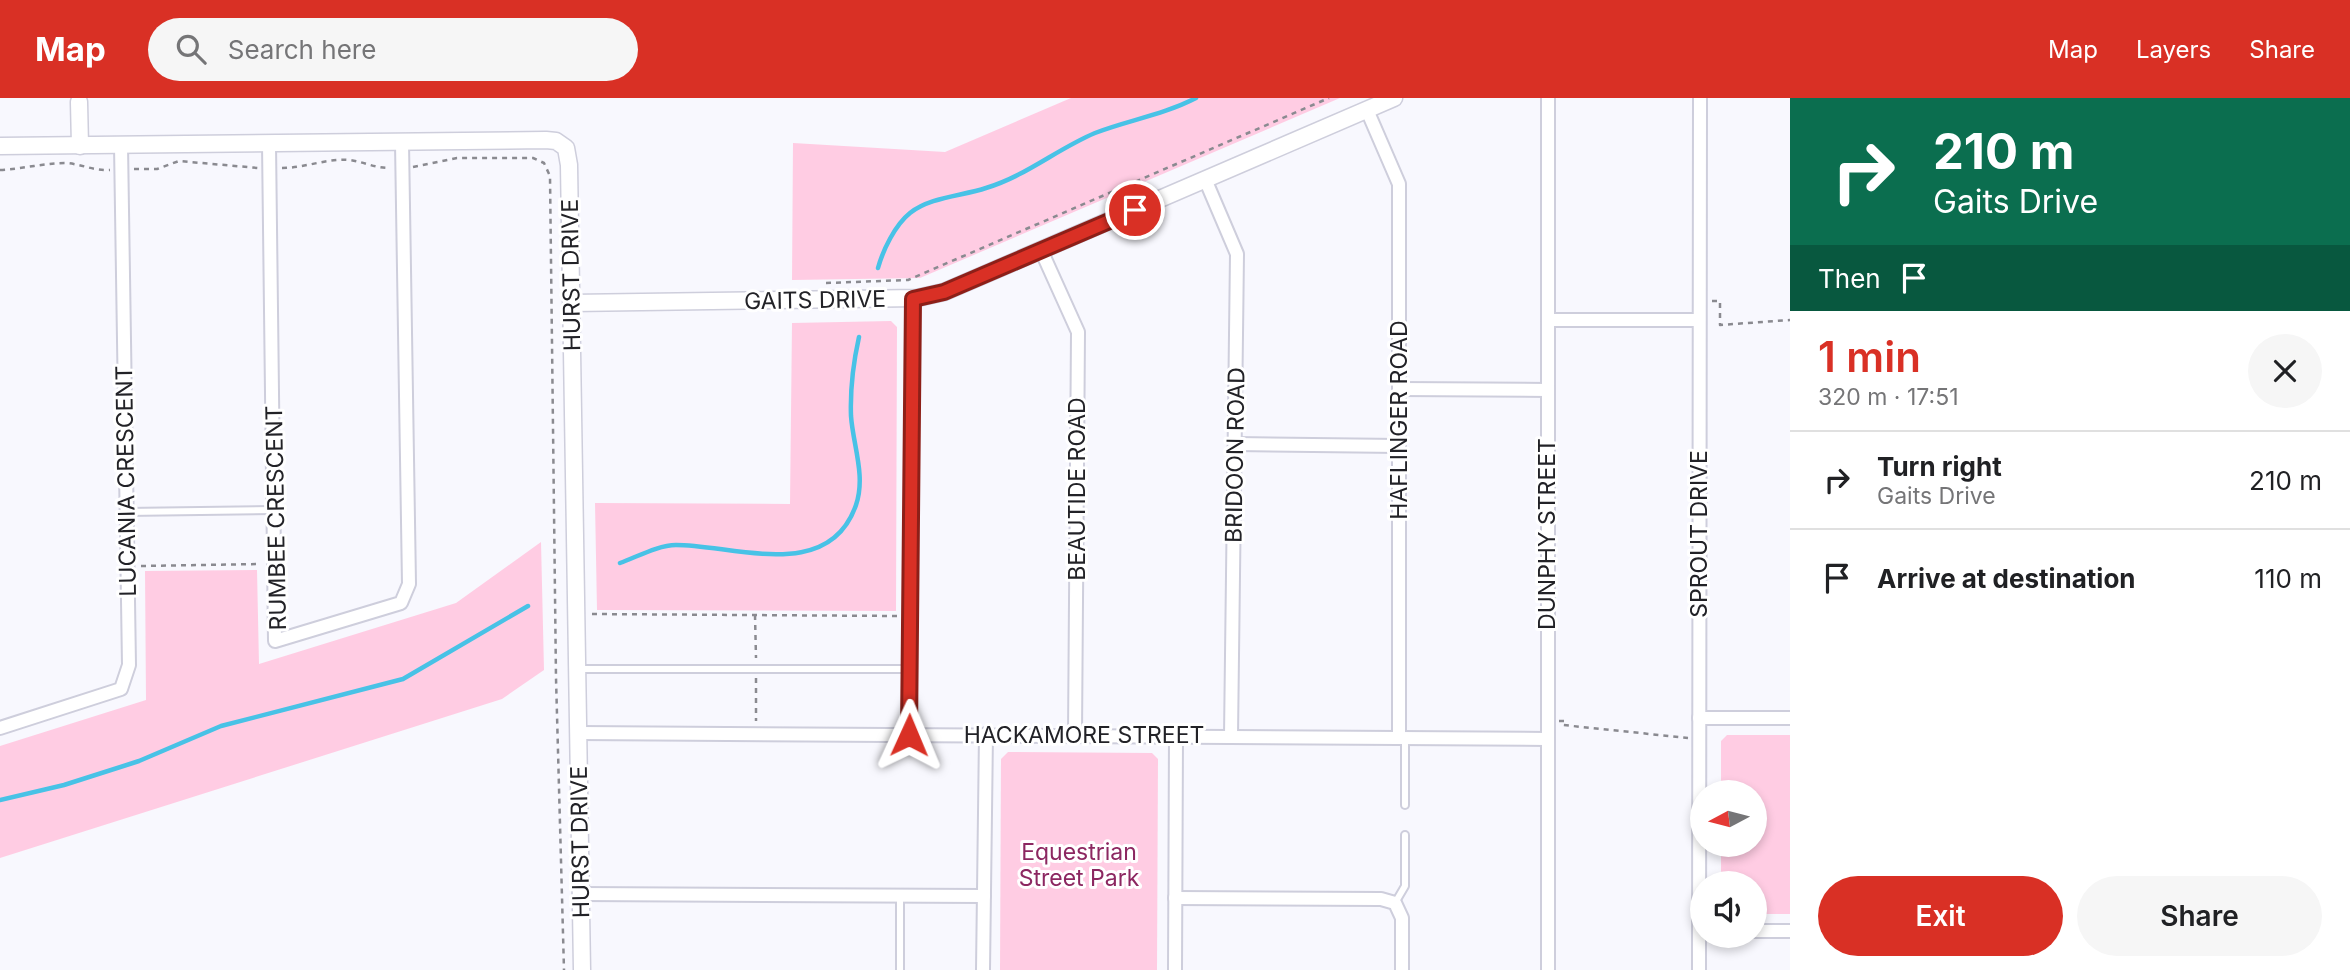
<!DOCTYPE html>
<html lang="en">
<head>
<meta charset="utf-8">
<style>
	:root { --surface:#fff; --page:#f6f6f6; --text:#202124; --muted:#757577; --line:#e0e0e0; --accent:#d93025 }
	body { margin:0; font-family:Inter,sans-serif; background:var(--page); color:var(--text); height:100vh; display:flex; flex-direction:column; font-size:26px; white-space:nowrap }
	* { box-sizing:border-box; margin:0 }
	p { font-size:23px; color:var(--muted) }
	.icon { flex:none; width:38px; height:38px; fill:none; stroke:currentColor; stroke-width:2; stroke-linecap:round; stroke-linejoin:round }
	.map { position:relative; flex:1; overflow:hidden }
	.drawer { display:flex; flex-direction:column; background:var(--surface); width:560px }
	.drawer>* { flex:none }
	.guide { background:#0b6e4f; color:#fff; overflow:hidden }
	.needle { width:46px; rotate:263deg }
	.buttons { position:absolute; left:1690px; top:682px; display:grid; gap:14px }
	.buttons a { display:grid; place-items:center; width:77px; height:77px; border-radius:50%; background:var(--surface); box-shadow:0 4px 10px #0003; font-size:35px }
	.pin { position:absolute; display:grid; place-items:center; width:60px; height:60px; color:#fff; margin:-30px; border:4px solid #fff; border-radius:50%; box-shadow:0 2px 7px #0007 }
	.me { position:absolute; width:77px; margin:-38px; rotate:1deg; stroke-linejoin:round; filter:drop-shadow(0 0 5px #0008) }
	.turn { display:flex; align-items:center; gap:24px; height:147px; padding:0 28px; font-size:32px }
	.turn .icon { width:91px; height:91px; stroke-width:2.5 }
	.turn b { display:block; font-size:49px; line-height:60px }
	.then { display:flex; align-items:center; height:66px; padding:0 28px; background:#0003; gap:14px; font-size:26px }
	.round { display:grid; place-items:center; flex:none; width:74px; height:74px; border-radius:37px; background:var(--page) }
	.head { display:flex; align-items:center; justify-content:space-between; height:119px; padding:0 28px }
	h1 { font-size:42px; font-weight:600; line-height:52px; color:var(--accent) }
	.cta { display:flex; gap:14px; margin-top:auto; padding:14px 28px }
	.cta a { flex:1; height:80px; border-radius:42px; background:var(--accent); color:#fff; font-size:28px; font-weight:600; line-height:80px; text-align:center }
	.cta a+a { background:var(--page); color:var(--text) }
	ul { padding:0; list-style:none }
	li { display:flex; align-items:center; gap:21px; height:98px; padding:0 28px; border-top:2px solid var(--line) }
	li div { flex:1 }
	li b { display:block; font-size:26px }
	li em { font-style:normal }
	header { display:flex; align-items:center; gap:42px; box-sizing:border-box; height:98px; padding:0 35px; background:var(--accent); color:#fff }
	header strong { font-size:33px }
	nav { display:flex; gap:38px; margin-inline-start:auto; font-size:24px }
	.search { width:490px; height:63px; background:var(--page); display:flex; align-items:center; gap:18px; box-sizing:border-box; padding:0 24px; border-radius:38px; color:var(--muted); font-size:26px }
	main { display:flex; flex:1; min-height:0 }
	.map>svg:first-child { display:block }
	.green { fill:#ffcce3 }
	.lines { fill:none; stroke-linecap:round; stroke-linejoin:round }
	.stream { stroke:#48c2e6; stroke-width:4.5 }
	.service-casing { stroke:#cecedc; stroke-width:10 }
	.minor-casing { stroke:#cecedc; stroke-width:16 }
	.tertiary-casing { stroke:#cecedc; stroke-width:19 }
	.path { stroke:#8a8a90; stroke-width:2.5; stroke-dasharray:5 5; stroke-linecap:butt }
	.service { stroke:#fff; stroke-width:6 }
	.minor { stroke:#fff; stroke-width:12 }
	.tertiary { stroke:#fff; stroke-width:16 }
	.route-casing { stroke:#8d1f18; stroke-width:18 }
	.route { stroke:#d93025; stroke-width:12 }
	.labels { text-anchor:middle; stroke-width:6; stroke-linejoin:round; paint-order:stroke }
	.street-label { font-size:23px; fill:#222227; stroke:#fff }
	.park-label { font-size:23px; fill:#8c2761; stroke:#fff }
</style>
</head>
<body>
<header>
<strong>Map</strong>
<div class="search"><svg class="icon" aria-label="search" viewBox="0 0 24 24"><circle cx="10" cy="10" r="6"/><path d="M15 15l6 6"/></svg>Search here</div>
<nav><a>Map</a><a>Layers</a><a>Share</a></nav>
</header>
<main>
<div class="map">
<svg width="1790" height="872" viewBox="0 0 1790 872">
	<rect width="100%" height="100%" fill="#f8f8fe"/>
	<g class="green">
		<path d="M 1071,0 L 1340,0 L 920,180 L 792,182 L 793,45 L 945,54 Z"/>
		<path d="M 891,223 L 897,229 L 896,513 L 597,512 L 595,405 L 790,406 L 792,225 Z"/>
		<path d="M 541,444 L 544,572 L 502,601 L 0,760 L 0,648 L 146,602 L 145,473 L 257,472 L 259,566 L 456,505 Z"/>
		<path d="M 1727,637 L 1790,637 L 1790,816 L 1755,816 L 1755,786 L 1721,786 L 1721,747 L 1755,747 L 1755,695 L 1721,695 L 1721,643 Z"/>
		<path d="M 1008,654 L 1152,655 L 1158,661 L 1157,872 L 1000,872 L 1001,661 Z"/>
	</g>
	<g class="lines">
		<g class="stream">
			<path d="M 878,170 C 883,152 895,127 910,115 C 930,99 962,98 986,90 C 1026,78 1057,51 1095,35 C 1129,22 1163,17 1196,0"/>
			<path d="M 620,465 C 637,459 658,447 676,447 C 734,447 829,485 856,407 C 866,378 853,347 851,318 C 850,290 853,266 859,239"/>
			<path d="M 0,702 L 64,687 L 139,663 L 221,628 L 403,581 L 528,508"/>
		</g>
		<g class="service-casing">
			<g id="service">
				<path d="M 126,414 L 273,412"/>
				<path d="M 580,571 L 910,571"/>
				<path d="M 1405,707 L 1405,639"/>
				<path d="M 1395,805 L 1405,788 L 1405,737"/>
				<path d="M 900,872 L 900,798"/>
			</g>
		</g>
		<g class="minor-casing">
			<g id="minor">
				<path d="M 1548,0 L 1548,872"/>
				<path d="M 1367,12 L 1399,86 L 1399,639"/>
				<path d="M 269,46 L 275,543 L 401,505 L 409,486 L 402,45"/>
				<path d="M 1205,81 L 1237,156 L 1231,638"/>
				<path d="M 1041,152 L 1078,234 L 1075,637"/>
				<path d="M 1548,222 L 1699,222"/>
				<path d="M 1399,291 L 1548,292"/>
				<path d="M 1236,346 L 1399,348"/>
				<path d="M 1699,620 L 1790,620"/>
				<path d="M 0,630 L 121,591 L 129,567 L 121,47"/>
				<path d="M 579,635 L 1547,641"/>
				<path d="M 909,637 L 913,200"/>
				<path d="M 580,796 L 984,798"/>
				<path d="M 1175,800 L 1381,801 L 1395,805 L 1402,820 L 1402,872"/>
				<path d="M 1755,833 L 1790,833"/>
				<path d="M 983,872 L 986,636"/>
				<path d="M 1175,872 L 1176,638"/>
				<path d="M 1699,872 L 1700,0"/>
			</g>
		</g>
		<g class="tertiary-casing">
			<g id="tertiary">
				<path d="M 79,4 L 80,48"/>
				<path d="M 0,48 L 546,42 L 556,43 L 566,50 L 569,67 L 582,872"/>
				<path d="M 572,205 L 917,200 L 944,194 L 1394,0"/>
			</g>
		</g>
		<g class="path">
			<path d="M 413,69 L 457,60 L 533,60 L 544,65 L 550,78 L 556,580 L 564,872"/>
			<path d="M 282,70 C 305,70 327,60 350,62 C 364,64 375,70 389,70"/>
			<path d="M 134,71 L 157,71 L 179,63 L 258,70"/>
			<path d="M 0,72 C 23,71 43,65 66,65 C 81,66 94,73 110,72"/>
			<path d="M 826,185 L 908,182 L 1329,0"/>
			<path d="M 1712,203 L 1720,203 L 1720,227 L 1790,222"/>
			<path d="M 141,468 L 260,466"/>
			<path d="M 592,516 L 897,518"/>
			<path d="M 755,517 L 756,560"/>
			<path d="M 756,580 L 756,623"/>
			<path d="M 1559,623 L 1564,623 L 1563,627 L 1688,640"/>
		</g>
		<use href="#service" class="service"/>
		<use href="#minor" class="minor"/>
		<use href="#tertiary" class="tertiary"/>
	</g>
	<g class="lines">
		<g class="route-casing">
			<path id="route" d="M 909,637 L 913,201 L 944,194 L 1135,112"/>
		</g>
		<use href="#route" class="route"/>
	</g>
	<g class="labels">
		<g class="street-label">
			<text transform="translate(571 177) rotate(-91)" y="8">HURST DRIVE</text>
			<text transform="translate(815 202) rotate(-1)" y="8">GAITS DRIVE</text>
			<text transform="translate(1399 322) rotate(-90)" y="8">HAFLINGER ROAD</text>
			<text transform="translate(1235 357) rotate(-89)" y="8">BRIDOON ROAD</text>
			<text transform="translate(126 383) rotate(-91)" y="8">LUCANIA CRESCENT</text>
			<text transform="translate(1077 391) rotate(-90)" y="8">BEAUTIDE ROAD</text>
			<text transform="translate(276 420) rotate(-91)" y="8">RUMBEE CRESCENT</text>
			<text transform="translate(1547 436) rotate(-90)" y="8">DUNPHY STREET</text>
			<text transform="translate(1699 436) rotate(-90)" y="8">SPROUT DRIVE</text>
			<text x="1084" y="645">HACKAMORE STREET</text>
			<text transform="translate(580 744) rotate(-91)" y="8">HURST DRIVE</text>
		</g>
		<g class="park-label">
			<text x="1079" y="762">Equestrian<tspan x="1079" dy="26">Street Park</tspan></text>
		</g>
	</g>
</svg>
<div class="buttons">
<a><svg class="needle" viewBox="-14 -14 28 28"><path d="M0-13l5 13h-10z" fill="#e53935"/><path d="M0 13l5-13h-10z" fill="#757577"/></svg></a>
<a><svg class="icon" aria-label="sound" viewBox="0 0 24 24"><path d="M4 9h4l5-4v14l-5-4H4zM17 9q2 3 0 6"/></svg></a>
</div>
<div class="pin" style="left:1135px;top:112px;background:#d93025"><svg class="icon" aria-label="arrive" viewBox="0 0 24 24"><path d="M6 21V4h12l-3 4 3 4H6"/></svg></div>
<svg class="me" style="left:909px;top:637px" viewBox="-20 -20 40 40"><path d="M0-17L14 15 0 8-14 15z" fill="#d93025" stroke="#fff" stroke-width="4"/></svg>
</div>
<section class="drawer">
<div class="guide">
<div class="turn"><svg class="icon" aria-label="right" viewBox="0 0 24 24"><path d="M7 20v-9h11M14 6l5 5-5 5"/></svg><div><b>210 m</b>Gaits Drive</div></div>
<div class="then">Then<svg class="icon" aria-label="arrive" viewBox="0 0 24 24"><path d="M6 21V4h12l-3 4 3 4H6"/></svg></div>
</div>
<div class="head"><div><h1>1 min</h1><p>320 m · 17:51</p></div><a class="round"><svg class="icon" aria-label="close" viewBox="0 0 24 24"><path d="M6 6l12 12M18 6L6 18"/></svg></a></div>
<ul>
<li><svg class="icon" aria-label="right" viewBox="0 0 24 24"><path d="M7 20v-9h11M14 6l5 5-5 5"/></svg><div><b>Turn right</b><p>Gaits Drive</p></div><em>210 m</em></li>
<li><svg class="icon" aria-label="arrive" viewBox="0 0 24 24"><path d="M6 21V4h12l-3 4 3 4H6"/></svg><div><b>Arrive at destination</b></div><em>110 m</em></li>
</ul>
<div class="cta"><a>Exit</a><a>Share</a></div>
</section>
</main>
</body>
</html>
